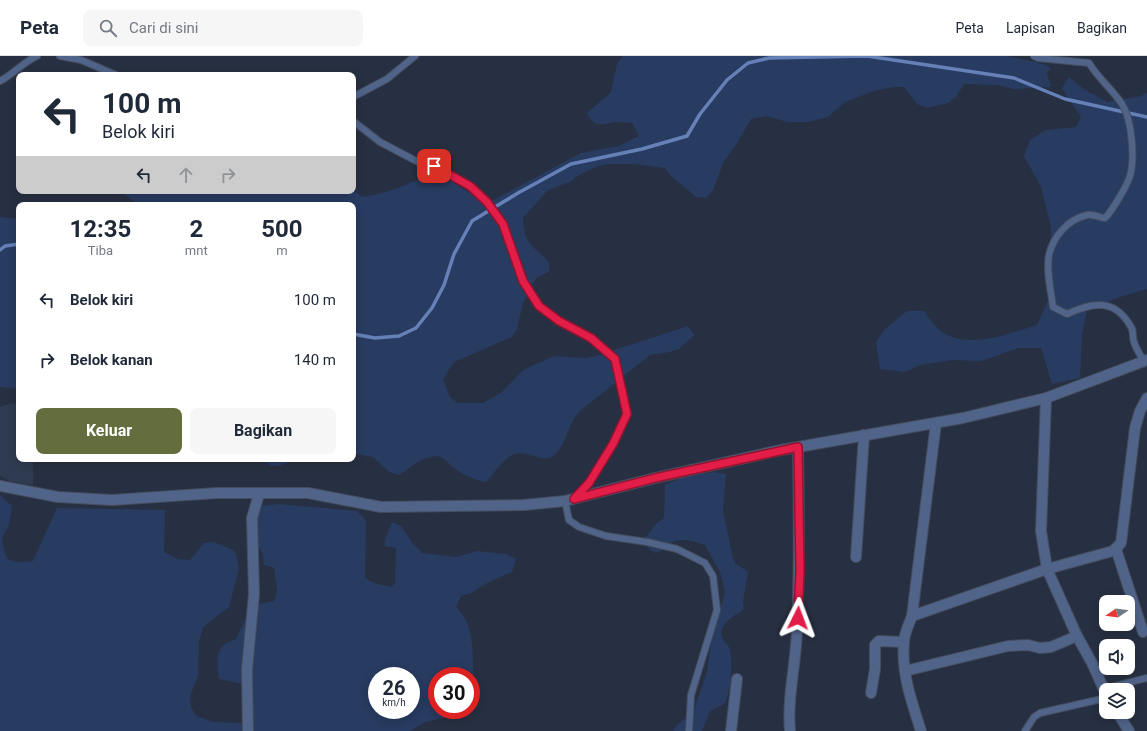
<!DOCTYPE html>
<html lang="id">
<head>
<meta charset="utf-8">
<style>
	:root { --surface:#fff; --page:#f6f6f7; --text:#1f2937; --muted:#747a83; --line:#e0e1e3; --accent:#646d3e }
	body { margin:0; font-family:Roboto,sans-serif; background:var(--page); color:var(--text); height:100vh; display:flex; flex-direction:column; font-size:15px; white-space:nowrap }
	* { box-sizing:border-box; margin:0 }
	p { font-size:13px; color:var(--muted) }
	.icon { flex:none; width:22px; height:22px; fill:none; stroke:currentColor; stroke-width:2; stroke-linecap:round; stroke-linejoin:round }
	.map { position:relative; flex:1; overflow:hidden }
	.sheet { position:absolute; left:16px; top:146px; width:340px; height:260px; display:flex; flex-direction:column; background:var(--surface); border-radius:8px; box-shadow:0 2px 10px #0003 }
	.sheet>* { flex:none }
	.guide { position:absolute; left:16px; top:16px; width:340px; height:122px; border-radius:8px; box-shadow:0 2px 10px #0003; background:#fff; color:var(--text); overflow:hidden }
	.needle { width:26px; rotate:257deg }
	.fabs { position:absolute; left:1099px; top:539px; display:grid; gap:8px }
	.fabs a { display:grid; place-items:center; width:36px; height:36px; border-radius:8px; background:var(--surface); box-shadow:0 2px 10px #0003; font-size:20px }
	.speed { position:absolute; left:368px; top:611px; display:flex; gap:8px; font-size:20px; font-weight:700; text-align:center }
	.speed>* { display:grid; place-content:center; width:52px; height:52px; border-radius:50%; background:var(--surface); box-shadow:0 2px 10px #0003; line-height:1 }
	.speed small { font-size:10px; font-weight:400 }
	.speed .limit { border:6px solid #d22; background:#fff; color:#111 }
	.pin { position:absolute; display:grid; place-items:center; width:34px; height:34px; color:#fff; margin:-17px; border-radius:8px; box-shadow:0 2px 6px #0006 }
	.me { position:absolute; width:44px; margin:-22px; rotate:3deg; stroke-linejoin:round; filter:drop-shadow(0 0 3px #0008) }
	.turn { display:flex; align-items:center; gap:14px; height:84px; padding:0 20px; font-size:18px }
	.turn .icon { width:52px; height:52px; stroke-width:2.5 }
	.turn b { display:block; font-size:28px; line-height:34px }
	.lanes { display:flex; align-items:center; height:38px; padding:0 20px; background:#0003; justify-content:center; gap:20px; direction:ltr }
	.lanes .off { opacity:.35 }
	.eta { display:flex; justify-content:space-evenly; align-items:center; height:68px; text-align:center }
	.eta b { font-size:24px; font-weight:700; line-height:28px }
	.primary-button { display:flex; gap:8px; margin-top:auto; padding:8px 20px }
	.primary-button a { flex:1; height:46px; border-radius:8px; background:var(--accent); color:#fff; font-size:16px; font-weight:700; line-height:46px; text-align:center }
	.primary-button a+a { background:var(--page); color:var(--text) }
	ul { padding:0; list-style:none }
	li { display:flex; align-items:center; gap:12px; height:60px; padding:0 20px }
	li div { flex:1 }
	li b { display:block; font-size:15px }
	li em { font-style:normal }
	header { display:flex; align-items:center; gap:24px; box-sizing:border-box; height:56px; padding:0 20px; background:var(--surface); border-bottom:1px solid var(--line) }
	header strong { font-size:19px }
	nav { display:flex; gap:22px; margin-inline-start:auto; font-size:14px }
	.search { width:280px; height:36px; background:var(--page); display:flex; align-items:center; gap:10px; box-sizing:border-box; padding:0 14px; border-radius:8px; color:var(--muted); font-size:15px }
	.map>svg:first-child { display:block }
	.built { fill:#2f3b51 }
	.green { fill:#283b61; fill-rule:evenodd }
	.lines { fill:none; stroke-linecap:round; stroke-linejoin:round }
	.stream { stroke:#6681b7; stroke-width:3.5 }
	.service-casing { stroke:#454d5e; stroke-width:8 }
	.minor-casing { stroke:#454d5e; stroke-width:12 }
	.service { stroke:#50648a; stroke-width:6 }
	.minor { stroke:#50648a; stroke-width:10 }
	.route-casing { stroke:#92132f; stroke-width:10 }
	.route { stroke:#e11d48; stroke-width:7 }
</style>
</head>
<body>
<header>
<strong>Peta</strong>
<div class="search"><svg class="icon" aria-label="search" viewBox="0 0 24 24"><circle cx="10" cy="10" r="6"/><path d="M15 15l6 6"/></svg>Cari di sini</div>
<nav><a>Peta</a><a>Lapisan</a><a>Bagikan</a></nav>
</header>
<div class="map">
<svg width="1147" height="675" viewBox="0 0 1147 675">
	<rect width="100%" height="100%" fill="#273042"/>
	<path class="built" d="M 12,347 L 19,348 L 19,403 L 33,403 L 33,429 L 9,425 L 0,420 L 0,351 Z"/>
	<g class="green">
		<path d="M 623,0 L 1007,0 L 1040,7 L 1051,12 L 1047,17 L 1051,31 L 1014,33 L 997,29 L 964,28 L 956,41 L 948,47 L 927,52 L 917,48 L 904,31 L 893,31 L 874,35 L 845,46 L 828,61 L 808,66 L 787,66 L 767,60 L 751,63 L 736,89 L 724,105 L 713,134 L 706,142 L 696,141 L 671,120 L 665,112 L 634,108 L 608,108 L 598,110 L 579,119 L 572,125 L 548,134 L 523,162 C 524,187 532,189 548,205 L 550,215 L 536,222 L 523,247 L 517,273 L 512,281 L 454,306 L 443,323 L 450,341 L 458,347 L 483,347 L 501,337 L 523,314 L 554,300 L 586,302 L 596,300 L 688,270 L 694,279 L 679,293 L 670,296 L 650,299 L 580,355 C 567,368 567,390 553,400 C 543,408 526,392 512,399 C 501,405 494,418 486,426 C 475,424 466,420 457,414 C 445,406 444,396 426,402 C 416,406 408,413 399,419 L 389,416 L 373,401 L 353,397 L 353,149 L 139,149 L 120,135 L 353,135 L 353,133 L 362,141 C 394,137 422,122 450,107 L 455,128 L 477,142 L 492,145 L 581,97 L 619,90 L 639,80 L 632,67 C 628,67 624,66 619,66 C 604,66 596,75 587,57 L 611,36 L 617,8 Z"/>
		<path d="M 1069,21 L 1085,34 L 1108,46 L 1141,40 L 1147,37 L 1147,233 L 1123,240 L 1087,254 L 1082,279 L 1080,322 L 1052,328 L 1041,292 L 1019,292 L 981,305 L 952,304 L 920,309 L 905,316 L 880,313 L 876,286 L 884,274 L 907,255 L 924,255 C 930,264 938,274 947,279 C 974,292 1011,277 1037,269 L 1048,244 L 1051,172 L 1041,131 L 1024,100 L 1030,84 L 1046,74 L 1076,71 L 1081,61 L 1062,32 Z"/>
		<path d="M 0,161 L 19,163 L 19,332 L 17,333 L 0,331 Z"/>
		<path d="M 266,403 L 294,403 L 280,410 L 270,410 Z"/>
		<path d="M 714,416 L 726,418 L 723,455 L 733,502 L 735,507 L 748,516 L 743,546 L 744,552 L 741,556 C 733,559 718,570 722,581 C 724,586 729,588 730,594 C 733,610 731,632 725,647 L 710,655 L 702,675 L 673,675 C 678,665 690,662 695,651 L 707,616 L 713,572 L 718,562 L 725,536 L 720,516 L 705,489 C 694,485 681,481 671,487 C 664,491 663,496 655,497 L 647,491 L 645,482 L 656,468 L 664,462 L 665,429 L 686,420 Z"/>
		<path d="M 0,439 L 12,450 L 9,469 L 2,481 C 5,507 9,508 33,505 L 57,452 L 165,454 L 164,496 L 177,503 L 190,504 L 204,487 L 214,486 L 233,494 L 236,498 L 239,513 L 229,551 L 203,571 L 199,586 L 198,620 L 190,640 L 191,651 L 196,660 L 213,666 L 243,667 L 242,628 L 219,623 C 216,606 215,588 235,584 L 245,565 L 259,548 L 274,545 L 277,535 L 274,512 L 264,509 L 263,498 L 255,485 L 256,450 L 279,448 L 357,455 L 365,463 L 366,468 L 365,522 L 374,527 L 391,531 L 395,527 L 396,492 L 385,490 L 385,484 L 392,466 L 401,470 L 413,488 L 422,497 L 457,501 L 477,495 L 506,498 L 516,503 L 512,516 L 489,526 L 471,537 L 461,540 L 456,551 C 475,568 473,599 473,623 L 471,628 L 471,620 L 437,620 L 437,654 L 453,654 L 447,661 L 425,666 L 410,675 L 0,675 ZM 377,620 L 411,620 L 411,654 L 377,654 Z"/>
	</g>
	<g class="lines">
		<g class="stream">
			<path d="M 0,194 L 5,190 L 19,188"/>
			<path d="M 353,278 L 375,282 L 399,280 L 416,272 L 432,252 L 444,229 L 454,198 L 472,165 L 518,137 L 571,108 L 642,93 L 687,80 L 700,58 L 727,24 L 748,7 L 769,2 L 867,0 L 1014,22 L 1065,43 L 1147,61"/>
		</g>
		<g class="service-casing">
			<g id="service">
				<path d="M 60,0 L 81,4 L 116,19"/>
				<path d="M 1034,0 L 1038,2 L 1089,7 C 1098,22 1112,33 1122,48 C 1132,64 1135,102 1130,120 C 1127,130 1112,155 1105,162 C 1099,161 1092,158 1087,159 C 1068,163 1053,181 1049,199 C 1046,215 1051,235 1053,251 L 1067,258 C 1093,246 1115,242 1131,271 C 1134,275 1132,281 1134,286 C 1136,293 1140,299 1144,305"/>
				<path d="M 0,25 C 14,18 23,6 37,0"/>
				<path d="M 353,41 L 387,23 L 415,0"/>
				<path d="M 353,65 L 380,86 L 420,107 L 434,110 L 470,130 L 487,146 L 503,168 L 523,225 L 539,250 L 559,265 L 591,282 L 615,303 L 627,358 L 613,388 L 589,427 L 576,440"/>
				<path d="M 565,445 L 569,464 L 579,471 L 606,480 L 647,486 L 677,493 L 705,507 L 713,520 L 717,554 L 691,639 L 689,675"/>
				<path d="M 1103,633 L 1147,622"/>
				<path d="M 1025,675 L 1034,661 L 1040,657 L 1106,642"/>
			</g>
		</g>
		<g class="minor-casing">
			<g id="minor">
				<path d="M 1046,342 L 1147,304"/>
				<path d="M 0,430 L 58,441 L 112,444 L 217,437 L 308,437 L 381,451 L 524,449 L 565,445 L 655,422 L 781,394 L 963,362 L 1046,342 L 1041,475 L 1047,513 L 1077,580 L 1092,607 L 1106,638"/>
				<path d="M 1116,493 L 1143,576"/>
				<path d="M 856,501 L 864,379"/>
				<path d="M 912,560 L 1047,513 L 1113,495 L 1121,487 L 1135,372 L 1140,355 L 1147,342"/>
				<path d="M 905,615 L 1008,590 L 1028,589 L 1040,592 L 1051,591 L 1077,580"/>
				<path d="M 871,637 L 875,613 L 875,589 L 879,585 L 904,586"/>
				<path d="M 1117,656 L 1129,675"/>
				<path d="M 248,675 L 247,613 L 254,538 L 252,462 L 259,438"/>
				<path d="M 731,675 L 737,623"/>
				<path d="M 790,675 C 787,641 796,608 797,574 C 800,513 799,452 798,391"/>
				<path d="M 921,675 C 912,647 901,616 904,586 C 904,578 909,568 912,560 L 936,367"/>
			</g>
		</g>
		<use href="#service" class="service"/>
		<use href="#minor" class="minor"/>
	</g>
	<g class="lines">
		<g class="route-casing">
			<path id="route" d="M 434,110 L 470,130 L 487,146 L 503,168 L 523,225 L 539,250 L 559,265 L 591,282 L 615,303 L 627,358 L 613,388 L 589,427 L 574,443 L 655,422 L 798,391 L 800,515 L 798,562"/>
		</g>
		<use href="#route" class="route"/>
	</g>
</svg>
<div class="fabs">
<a><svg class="needle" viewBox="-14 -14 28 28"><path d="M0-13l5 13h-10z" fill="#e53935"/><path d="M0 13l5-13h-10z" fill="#747a83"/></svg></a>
<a><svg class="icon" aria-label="sound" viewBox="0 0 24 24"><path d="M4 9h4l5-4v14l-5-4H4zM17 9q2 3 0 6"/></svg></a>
<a><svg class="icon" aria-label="layers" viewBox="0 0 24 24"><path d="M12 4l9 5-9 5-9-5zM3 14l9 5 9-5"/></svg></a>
</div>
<div class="speed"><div>26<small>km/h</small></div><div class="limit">30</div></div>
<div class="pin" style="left:434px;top:110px;background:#d93025"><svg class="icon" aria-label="arrive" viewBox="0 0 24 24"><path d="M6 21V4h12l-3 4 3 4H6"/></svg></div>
<svg class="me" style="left:798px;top:562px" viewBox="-20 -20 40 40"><path d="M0-17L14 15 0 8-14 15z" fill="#e11d48" stroke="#fff" stroke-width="4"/></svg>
<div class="guide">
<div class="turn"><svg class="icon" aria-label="left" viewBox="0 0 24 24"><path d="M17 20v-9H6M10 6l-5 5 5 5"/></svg><div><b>100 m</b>Belok kiri</div></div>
<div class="lanes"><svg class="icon" aria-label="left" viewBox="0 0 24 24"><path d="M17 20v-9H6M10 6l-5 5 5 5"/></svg><svg class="icon off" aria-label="ahead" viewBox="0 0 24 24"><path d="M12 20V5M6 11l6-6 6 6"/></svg><svg class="icon off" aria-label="right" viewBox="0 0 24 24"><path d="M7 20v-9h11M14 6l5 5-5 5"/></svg></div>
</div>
<section class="sheet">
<div class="eta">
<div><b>12:35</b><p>Tiba</p></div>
<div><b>2</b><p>mnt</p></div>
<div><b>500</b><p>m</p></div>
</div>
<ul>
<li><svg class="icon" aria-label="left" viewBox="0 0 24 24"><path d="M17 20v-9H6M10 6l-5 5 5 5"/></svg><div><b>Belok kiri</b></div><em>100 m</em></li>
<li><svg class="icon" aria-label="right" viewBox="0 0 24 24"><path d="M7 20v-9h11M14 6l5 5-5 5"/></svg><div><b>Belok kanan</b></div><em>140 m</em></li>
</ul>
<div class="primary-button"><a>Keluar</a><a>Bagikan</a></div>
</section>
</div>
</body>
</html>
